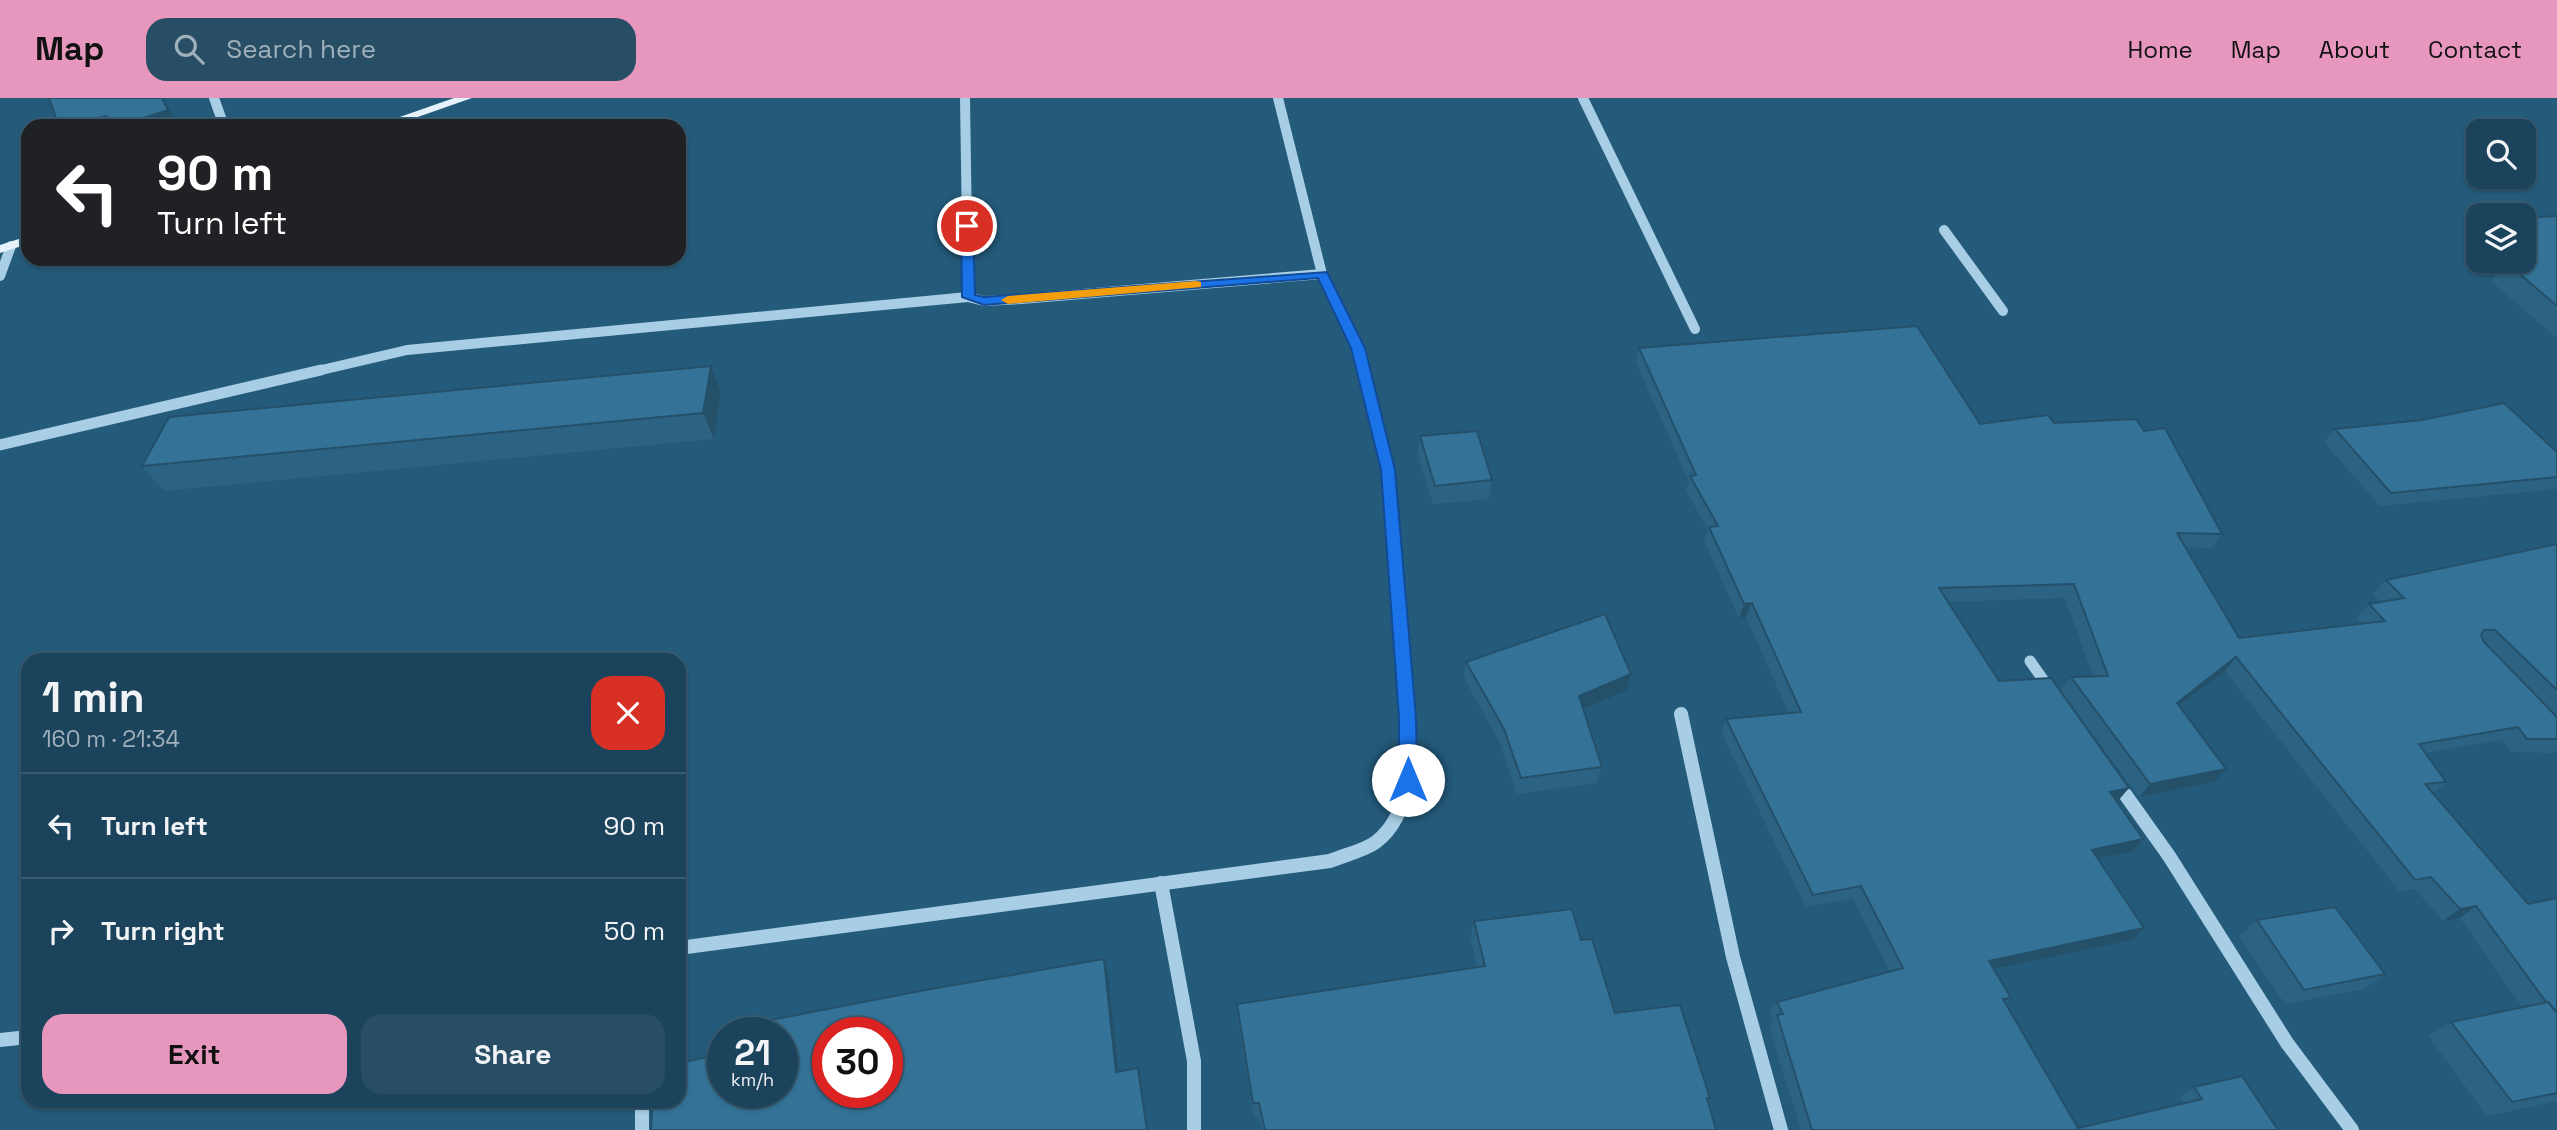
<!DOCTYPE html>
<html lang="en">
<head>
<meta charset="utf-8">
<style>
	:root { --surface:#1b445c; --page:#284e65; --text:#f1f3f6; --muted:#a0b0bb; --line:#395c72; --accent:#e797bd }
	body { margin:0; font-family:"Space Grotesk",sans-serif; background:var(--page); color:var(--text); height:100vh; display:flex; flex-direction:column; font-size:26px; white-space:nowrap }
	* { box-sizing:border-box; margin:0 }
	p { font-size:23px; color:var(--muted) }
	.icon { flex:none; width:38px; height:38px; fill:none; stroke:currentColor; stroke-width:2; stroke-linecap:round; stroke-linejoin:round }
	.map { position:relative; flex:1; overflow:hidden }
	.drawer { position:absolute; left:21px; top:555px; width:665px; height:455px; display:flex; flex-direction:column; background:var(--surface); border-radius:21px; box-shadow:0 2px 5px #0004,0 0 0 2px var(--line) }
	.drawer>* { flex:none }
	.hud { position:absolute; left:21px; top:21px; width:665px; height:147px; border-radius:21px; box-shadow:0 2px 5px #0004,0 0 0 2px var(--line); background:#202124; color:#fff; overflow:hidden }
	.tools { position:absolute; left:2466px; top:21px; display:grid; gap:14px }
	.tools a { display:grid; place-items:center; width:70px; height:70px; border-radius:14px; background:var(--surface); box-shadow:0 2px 5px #0004,0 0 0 2px var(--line); font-size:35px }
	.speed { position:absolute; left:707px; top:919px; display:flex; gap:14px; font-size:35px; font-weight:700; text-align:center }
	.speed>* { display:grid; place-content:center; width:91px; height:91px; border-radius:50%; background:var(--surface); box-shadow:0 2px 5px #0004,0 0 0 2px var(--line); line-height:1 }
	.speed small { font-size:18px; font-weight:400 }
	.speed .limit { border:10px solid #d22; background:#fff; color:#111 }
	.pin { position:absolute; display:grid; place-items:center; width:60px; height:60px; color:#fff; margin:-30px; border:4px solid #fff; border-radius:50%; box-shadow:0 2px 7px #0007 }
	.me { position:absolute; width:77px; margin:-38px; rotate:0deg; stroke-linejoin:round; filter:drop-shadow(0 0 5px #0008) }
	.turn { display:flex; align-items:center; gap:24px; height:147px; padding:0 21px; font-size:32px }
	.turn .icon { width:91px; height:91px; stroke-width:2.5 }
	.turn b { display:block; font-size:49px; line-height:60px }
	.round { display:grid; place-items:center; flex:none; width:74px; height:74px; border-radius:21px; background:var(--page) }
	.headline { display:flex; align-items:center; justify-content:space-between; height:119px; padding:0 21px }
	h1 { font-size:42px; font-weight:600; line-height:52px }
	.action { display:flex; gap:14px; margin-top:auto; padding:14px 21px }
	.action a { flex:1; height:80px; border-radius:21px; background:var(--accent); color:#111; font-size:28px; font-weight:600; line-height:80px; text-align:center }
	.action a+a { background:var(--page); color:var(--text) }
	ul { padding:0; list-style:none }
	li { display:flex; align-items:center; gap:21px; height:105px; padding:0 21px; border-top:2px solid var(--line) }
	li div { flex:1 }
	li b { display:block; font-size:26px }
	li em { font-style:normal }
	header { display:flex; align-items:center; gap:42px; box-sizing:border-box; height:98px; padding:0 35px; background:var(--accent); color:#111 }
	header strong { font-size:33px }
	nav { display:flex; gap:38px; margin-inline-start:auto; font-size:24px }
	.search { width:490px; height:63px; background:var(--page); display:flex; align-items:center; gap:18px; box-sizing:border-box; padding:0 24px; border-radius:21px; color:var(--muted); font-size:26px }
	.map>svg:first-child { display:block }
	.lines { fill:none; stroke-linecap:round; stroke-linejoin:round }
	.minor-far2 { stroke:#a7cee4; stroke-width:10 }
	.minor-far1 { stroke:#a7cee4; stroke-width:11 }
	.minor { stroke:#a7cee4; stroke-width:14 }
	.major { fill:#e7f3fc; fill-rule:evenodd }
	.wall { fill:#2d6382 }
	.shaded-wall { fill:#24506a }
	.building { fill:#347397; stroke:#24506a; stroke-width:2; fill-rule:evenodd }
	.route { fill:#1a73e8; stroke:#114b97; stroke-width:2 }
	.slow { fill:#f59e0b }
</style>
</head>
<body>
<header>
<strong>Map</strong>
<div class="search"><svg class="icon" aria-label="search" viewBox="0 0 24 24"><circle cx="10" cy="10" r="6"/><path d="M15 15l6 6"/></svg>Search here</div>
<nav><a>Home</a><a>Map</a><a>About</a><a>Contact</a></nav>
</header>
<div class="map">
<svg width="2557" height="1032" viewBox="0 0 2557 1032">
	<rect width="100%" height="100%" fill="#245a7a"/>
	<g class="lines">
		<g class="minor-far2">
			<path d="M 214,0 L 224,28"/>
			<path d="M 965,0 L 968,199 L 984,203 L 1021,201 L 1322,176"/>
			<path d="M 1278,0 L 1322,176 L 1358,250 L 1364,274"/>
			<path d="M 1583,0 L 1695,231"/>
			<path d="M 1944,132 L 2003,213"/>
			<path d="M 0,178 L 11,148"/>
			<path d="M 313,274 L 407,252 L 968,199"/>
		</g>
		<g class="minor-far1">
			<path d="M 1363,272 L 1388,372 L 1407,613"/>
			<path d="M 0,347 L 321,272"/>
			<path d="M 2030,563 L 2051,593"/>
		</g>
		<g class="minor">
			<path d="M 1681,616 L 1733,859 L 1781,1032"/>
			<path d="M 2115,682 L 2169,758 L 2287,945 L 2352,1032"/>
			<path d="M 1161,785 L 1194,963 L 1194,1032"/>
			<path d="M 679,850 L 1330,763 C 1344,757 1364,753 1376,744 C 1414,715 1411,654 1407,611"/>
			<path d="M 0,942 L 28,939"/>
			<path d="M 642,1003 L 642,1032"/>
		</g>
		<g class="major">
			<path d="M 454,0 L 472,0 L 392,28 L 374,28 Z"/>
			<path d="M 28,138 L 28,146 L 0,155 L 0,147 Z"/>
		</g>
	</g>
	<g class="wall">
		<path d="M 2557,118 L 2557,238 L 2554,238 L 2491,183 L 2506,165 L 2503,163 L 2524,163 L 2524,120 Z"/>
		<path d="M 1639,250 L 1980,326 L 2054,325 L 2222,436 L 2212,450 L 2186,449 L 2239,540 L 2362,526 L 2356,520 L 2369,506 L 2381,504 L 2373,496 L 2386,482 L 2557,446 L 2557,655 L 2511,654 L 2503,642 L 2426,655 L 2446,684 L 2434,695 L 2528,806 L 2557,800 L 2557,1003 L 2487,1018 L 2428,938 L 2451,924 L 2522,909 L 2460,820 L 2443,823 L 2415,791 L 2400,794 L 2225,573 L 2179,608 L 2214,684 L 2139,699 L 2061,593 L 2071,579 L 2093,578 L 2065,500 L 1948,504 L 1999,583 L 2118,703 L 2117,704 L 2132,754 L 2098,761 L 2132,842 L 1994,871 L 2011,900 L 2006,906 L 2078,1030 L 2184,1005 L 2180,999 L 2194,989 L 2278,1032 L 1801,1032 L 1769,929 L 1773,922 L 1770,915 L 1777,904 L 1890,874 L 1853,801 L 1806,809 L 1721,634 L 1726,621 L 1789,615 L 1746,519 L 1739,520 L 1704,443 L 1708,432 L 1686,392 L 1689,384 L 1636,264 Z"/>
		<path d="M 711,268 L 721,294 L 714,341 L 164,393 L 142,368 Z"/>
		<path d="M 2335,331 L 2557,354 L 2557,391 L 2380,408 L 2324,344 Z"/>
		<path d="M 1420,338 L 1492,382 L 1489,401 L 1433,406 L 1418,357 Z"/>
		<path d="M 1466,564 L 1626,593 L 1583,610 L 1602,669 L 1597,685 L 1517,696 L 1501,647 L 1464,580 Z"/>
		<path d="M 2257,822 L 2385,876 L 2364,891 L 2285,906 L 2239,838 Z"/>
		<path d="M 1474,823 L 1581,842 L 1615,915 L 1710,1000 L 1708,1004 L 1716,1032 L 1262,1032 L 1259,1019 L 1254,1020 L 1238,922 L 1237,906 L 1477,869 L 1470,840 Z"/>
	</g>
	<g class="shaded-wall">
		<path d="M 162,0 L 163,0 L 175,21 L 154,28 L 119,28 Z"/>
		<path d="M 106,18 L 113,27 L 70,28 Z"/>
		<path d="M 711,268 L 721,294 L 714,341 L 703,315 Z"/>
		<path d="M 1752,505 L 1746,519 L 1739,520 L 1744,506 Z"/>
		<path d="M 2236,559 L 2225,573 L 2165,618 L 2177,605 Z"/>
		<path d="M 1631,576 L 1626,593 L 1575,614 L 1579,598 Z"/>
		<path d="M 2226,671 L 2214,684 L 2139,699 L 2150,686 Z"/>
		<path d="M 2129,690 L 2118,703 L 2099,707 L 2110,694 Z"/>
		<path d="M 2143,741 L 2132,754 L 2081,764 L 2092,752 Z"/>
		<path d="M 2476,808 L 2460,820 L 2443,823 L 2460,811 Z"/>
		<path d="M 2144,830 L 2132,842 L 1979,874 L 1989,863 Z"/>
		<path d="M 1104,861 L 1108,877 L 1120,989 L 1116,974 Z"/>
	</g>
	<g class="building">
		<path d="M 49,0 L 162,0 L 168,12 L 119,28 L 113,28 L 106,18 L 70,28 L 59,28 Z"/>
		<path d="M 2557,118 L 2557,208 L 2506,164 L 2537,162 L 2524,149 L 2524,120 Z"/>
		<path d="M 1917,228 L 1980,326 L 2048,317 L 2054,325 L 2136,321 L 2144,333 L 2165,330 L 2222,436 L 2177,435 L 2239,540 L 2385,523 L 2369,506 L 2404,500 L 2386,482 L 2557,446 L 2557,592 L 2495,532 L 2484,532 L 2481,537 L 2484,544 L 2557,619 L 2557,641 L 2527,641 L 2518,629 L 2419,646 L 2446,684 L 2425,686 L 2528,806 L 2557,800 L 2557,915 L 2548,904 L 2546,904 L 2476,808 L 2460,811 L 2431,779 L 2415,782 L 2236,559 L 2177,605 L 2226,671 L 2150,686 L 2071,579 L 2108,578 L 2074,486 L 1939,490 L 1999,583 L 2051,580 L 2129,690 L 2110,694 L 2143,741 L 2092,752 L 2144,830 L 1989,863 L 2011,900 L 2003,901 L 2078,1030 L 2202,1001 L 2194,989 L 2242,978 L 2278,1032 L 1812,1032 L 1777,917 L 1783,916 L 1777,904 L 1903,870 L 1861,788 L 1813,797 L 1726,621 L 1801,614 L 1752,505 L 1744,506 L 1709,429 L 1718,428 L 1690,378 L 1696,377 L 1639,250 Z"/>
		<path d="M 711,268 L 703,315 L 142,368 L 169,319 Z"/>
		<path d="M 2504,305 L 2557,354 L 2557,379 L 2391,395 L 2335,331 L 2422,322 Z"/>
		<path d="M 1477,333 L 1492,382 L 1435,388 L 1420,338 Z"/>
		<path d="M 1605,516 L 1631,576 L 1579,598 L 1602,669 L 1521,680 L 1504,631 L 1466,564 Z"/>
		<path d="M 2335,809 L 2385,876 L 2304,892 L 2257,822 Z"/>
		<path d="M 1572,811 L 1581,842 L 1592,841 L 1615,915 L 1680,907 L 1710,1000 L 1707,1000 L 1716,1032 L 1265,1032 L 1259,1005 L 1253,1005 L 1237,906 L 1485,868 L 1474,823 Z"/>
		<path d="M 1104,861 L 1116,974 L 1138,970 L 1147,1032 L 651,1032 L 653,1003 L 679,1003 L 679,965 L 723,956 L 723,994 L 782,994 L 782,934 L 735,934 L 735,929 L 925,892 ZM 828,934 L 887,934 L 887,994 L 828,994 Z"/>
		<path d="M 2548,904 L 2557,915 L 2557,995 L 2512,1004 L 2451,924 Z"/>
	</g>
	<path class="route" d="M 967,124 L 973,128 L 975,197 L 984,199 L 1327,174 L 1365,250 L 1395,372 L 1416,619 L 1417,682 L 1414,687 L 1408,689 L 1402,687 L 1399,682 L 1399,619 L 1381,372 L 1351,250 L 1318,180 L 984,207 L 962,199 L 961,128 Z"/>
	<path class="slow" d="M 1196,183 L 1201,184 L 1201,189 L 1008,206 L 1001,202 L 1008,198 Z"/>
</svg>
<div class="tools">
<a><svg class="icon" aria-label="search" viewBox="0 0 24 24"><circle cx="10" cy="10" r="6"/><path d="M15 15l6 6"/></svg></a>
<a><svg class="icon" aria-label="layers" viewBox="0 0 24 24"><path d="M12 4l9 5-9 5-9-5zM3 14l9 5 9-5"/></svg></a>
</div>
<div class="speed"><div>21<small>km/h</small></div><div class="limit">30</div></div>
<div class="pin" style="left:967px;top:128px;background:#d93025"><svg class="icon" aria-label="arrive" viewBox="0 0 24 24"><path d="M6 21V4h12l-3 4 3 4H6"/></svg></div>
<svg class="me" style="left:1408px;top:682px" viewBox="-20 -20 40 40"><circle r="19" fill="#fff"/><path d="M0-13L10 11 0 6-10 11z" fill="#1a73e8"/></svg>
<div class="hud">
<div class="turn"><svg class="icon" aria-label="left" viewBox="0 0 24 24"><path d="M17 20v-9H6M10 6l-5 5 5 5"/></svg><div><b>90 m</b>Turn left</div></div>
</div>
<section class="drawer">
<div class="headline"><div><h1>1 min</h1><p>160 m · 21:34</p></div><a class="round" style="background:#d93025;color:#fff"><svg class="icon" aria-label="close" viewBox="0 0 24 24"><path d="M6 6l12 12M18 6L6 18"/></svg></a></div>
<ul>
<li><svg class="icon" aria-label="left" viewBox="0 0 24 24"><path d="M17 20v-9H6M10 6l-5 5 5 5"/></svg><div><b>Turn left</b></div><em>90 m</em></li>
<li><svg class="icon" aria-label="right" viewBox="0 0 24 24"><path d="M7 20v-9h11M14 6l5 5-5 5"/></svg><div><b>Turn right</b></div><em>50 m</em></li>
</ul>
<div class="action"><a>Exit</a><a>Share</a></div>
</section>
</div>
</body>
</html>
